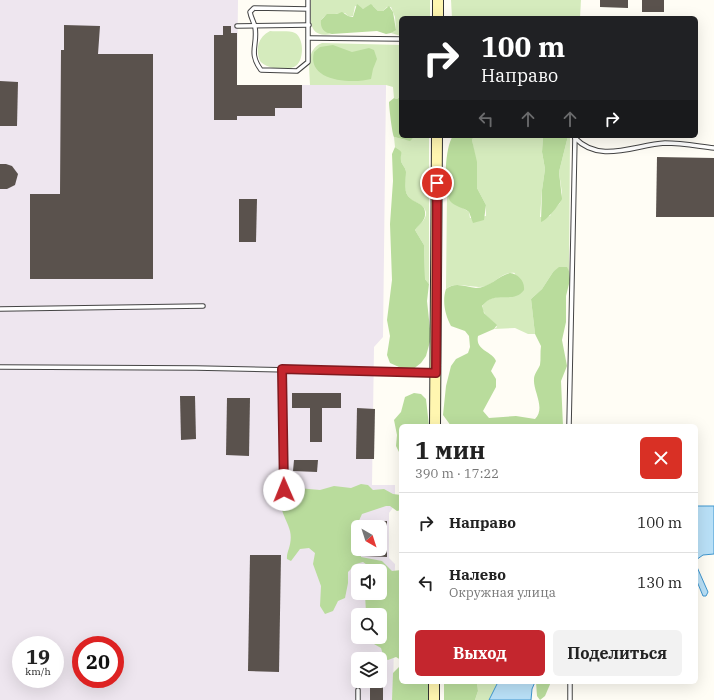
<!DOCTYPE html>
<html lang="ru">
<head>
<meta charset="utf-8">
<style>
	:root { --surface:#fff; --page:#f2f2f2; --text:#222; --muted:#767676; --line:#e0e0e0; --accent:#c4262e }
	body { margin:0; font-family:"IBM Plex Serif",serif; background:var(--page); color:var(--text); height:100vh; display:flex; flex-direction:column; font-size:15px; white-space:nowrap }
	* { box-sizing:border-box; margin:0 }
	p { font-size:13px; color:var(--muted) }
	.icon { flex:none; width:22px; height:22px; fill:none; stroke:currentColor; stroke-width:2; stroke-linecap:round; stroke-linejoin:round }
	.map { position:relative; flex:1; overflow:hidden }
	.panel { position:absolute; left:399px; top:424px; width:299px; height:260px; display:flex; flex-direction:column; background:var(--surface); border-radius:6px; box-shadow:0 4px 16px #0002 }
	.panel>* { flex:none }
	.hud { position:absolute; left:399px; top:16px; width:299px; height:122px; border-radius:6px; box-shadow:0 4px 16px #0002; background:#202124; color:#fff; overflow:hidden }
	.needle { width:26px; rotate:141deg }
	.fabs { position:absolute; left:351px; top:520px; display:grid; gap:8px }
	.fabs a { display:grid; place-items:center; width:36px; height:36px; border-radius:6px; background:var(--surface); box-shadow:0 4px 16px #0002; font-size:20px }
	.speed { position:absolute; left:12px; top:636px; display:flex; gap:8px; font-size:20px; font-weight:700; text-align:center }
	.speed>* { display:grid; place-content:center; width:52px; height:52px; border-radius:50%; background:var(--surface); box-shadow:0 4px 16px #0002; line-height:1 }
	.speed small { font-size:10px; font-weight:400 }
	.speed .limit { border:6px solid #d22; background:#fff; color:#111 }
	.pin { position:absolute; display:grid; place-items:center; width:34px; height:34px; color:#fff; margin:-17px; border:2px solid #fff; border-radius:50%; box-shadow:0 1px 4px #0007 }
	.me { position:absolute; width:44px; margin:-22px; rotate:359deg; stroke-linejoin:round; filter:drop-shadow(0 0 3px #0008) }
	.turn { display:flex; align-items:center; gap:14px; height:84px; padding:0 16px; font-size:18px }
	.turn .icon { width:52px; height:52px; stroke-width:2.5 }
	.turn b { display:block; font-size:28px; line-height:34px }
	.lanes { display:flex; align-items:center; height:38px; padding:0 16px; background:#0003; justify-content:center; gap:20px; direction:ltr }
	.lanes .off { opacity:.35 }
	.round { display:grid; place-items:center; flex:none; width:42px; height:42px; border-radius:6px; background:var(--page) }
	.head { display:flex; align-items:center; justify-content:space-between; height:68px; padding:0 16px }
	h1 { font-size:24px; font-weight:800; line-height:30px }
	.cta { display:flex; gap:8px; margin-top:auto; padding:8px 16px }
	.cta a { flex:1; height:46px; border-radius:6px; background:var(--accent); color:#fff; font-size:16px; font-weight:800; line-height:46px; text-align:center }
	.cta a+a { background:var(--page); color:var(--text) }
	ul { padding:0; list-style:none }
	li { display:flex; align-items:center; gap:12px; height:60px; padding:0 16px; border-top:1px solid var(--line) }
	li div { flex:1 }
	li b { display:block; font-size:15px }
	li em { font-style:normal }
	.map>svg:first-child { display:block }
	.industrial { fill:#eee6ef; fill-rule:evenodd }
	.green { fill:#d5ebbd }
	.forest { fill:#b9dc9c }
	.water { fill:#b9e0f7; stroke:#3f96cf }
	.building { fill:#5a524d }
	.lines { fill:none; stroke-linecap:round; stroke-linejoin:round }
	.service-casing { stroke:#444; stroke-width:5.5 }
	.secondary-casing { stroke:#333; stroke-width:12 }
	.service { stroke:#fff; stroke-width:3.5 }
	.secondary { stroke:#fff6b0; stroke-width:10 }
	.route-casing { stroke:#7f191e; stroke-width:10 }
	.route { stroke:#c4262e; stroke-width:7 }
</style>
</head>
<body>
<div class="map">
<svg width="714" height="700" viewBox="0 0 714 700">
	<rect width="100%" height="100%" fill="#fffdf5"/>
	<path class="industrial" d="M 0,0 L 238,0 L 237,85 L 386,85 L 383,337 L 374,347 L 372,485 L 395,485 L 395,505 L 389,513 L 389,558 L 395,564 L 393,700 L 0,700 ZM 358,527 L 380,527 L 380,549 L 358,549 ZM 358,571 L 380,571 L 380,593 L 358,593 ZM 358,615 L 380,615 L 380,637 L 358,637 ZM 21,645 L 55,645 L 55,679 L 21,679 ZM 81,645 L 115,645 L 115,679 L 81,679 ZM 358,659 L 380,659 L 380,681 L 358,681 Z"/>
	<g class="green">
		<path d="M 311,0 L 430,0 L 430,18 L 401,18 L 401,36 L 391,33 L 396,29 L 395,17 L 391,7 L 387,7 L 383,11 L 378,11 L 373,6 L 363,9 L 355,6 L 353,16 L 348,16 L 345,13 C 336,15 326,12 321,20 L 329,34 L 332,34 C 306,39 311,17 311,0 Z"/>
		<path d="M 451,0 L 581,0 L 580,18 L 452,18 Z"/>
		<path d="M 270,31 C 277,32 289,30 295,33 C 304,38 304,58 297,65 C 289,72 266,69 260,61 C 255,49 258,37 270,31 Z"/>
		<path d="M 322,43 L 401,45 L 401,96 L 397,99 L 394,98 L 393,87 L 386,85 L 310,85 C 310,71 305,49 322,43 Z"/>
		<path d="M 411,136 L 429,136 L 429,284 L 425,279 L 424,245 L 415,230 C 419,224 427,220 426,212 C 424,203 412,203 408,196 C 402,187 406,181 406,172 C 406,168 402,165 401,161 C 400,150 404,154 395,147 L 394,137 L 406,140 L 413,138 Z"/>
		<path d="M 474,136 L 543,136 L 542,152 L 545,169 L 542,190 L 540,217 L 550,216 L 552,211 L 560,203 L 562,193 L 559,172 L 568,136 L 570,138 L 569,271 L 564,267 L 553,272 L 542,289 L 531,299 L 535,334 L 528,334 L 515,328 L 494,329 L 497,327 C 493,320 486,317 482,309 C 483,298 496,297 505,296 L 515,273 C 503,271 496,282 486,286 C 473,290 457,280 446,289 L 447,195 L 450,200 L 469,212 L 470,218 L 486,216 L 486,205 L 477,188 L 477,167 L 472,140 Z"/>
		<path d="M 477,682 L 498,682 L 489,700 L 475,700 L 478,691 Z"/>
	</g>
	<g class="forest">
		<path d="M 357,4 L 363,9 L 371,4 L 378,11 L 383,11 L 389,6 L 393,12 L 396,30 L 391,33 L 386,34 L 377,31 L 332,34 C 324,33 320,28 321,20 L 327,14 L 337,14 L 342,12 L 348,16 L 353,17 Z"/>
		<path d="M 333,45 L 352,52 L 369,48 L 374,50 L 377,59 L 373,69 L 371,79 C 353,84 306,82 314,52 L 320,47 Z"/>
		<path d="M 401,96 L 401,136 L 411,136 L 413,138 L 410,141 L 394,137 C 392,133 389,107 389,102 L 394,98 L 397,99 Z"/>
		<path d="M 453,136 L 474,136 L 472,140 L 477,162 L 477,188 L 486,205 L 484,220 L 473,223 L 469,212 C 463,207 455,207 450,201 C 443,190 445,146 453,136 Z"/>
		<path d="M 543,136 L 568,136 L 559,172 L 562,199 C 559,205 547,220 541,222 L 542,190 L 545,169 L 542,152 Z"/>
		<path d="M 395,147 C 405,154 400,150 401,161 C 402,165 406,168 406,172 C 406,181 403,188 408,196 C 413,203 425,203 425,212 C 426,221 419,224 415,230 L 424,245 L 425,279 L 429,284 L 427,301 L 431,338 L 426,356 L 421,363 L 412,370 L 408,371 L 390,363 L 387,355 L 390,336 L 387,320 L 392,280 L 390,224 L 393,181 L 392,154 Z"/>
		<path d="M 559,267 L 567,267 L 569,271 L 570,280 L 566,296 L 566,322 L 562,340 L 567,366 L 561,381 L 563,426 L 451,426 L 443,415 L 446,386 L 451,366 L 456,359 L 468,353 L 470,347 L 469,336 L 465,331 L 451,326 C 445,315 442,301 446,289 C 455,281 466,287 476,288 C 489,288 498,276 510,273 C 518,274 525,281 524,290 C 513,305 495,289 482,306 L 484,313 L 497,325 L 494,329 L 478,336 C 475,351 492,351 496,361 L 491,371 L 496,379 L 496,387 L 483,411 L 489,418 L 516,416 L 535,419 C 546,408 533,391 534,379 C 534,374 538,370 540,365 C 541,359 540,352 541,346 L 535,334 L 531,299 L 542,289 L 553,272 Z"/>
		<path d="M 414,393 L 421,394 L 426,399 L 429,426 L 401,426 L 401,456 L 396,446 L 397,435 L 394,420 L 401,412 L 405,397 Z"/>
		<path d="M 361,484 L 368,485 L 373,490 L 384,489 L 393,494 L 401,495 L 401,510 L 397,511 L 390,506 L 386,506 L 362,514 L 357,525 L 358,549 L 361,550 L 361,557 L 382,561 L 392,571 L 401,570 L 401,660 L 396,657 L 388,660 L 384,658 L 381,648 L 374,644 L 372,641 L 374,637 L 380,637 L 380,615 L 367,615 L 366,613 L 365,594 L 380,593 L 380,571 L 371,571 L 370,567 L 363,562 L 356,564 L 348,572 L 348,583 L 345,598 L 338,601 L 333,611 L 325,614 L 320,606 L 321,586 L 313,564 L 315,553 L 309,548 L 300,549 L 291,561 L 287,559 C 286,552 293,544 290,531 C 287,519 273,500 284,488 L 298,488 L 320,490 L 334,486 L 351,488 Z"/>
		<path d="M 401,665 L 401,682 L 428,682 L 428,700 L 392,700 L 393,673 Z"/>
		<path d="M 444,682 L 477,682 L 478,691 L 475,700 L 444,700 Z"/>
		<path d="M 536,682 L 551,682 L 545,696 L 540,700 L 537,696 Z"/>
	</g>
	<g class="water">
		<path d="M 696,506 L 714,506 L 714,554 L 703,555 L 696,560 L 697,567 L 708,592 L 706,596 L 703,596 L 696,579 Z"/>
		<path d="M 498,682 L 535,682 L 532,689 L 531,700 L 489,700 Z"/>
	</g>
	<g class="building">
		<path d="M 600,0 L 628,0 L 628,8 L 600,7 Z"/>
		<rect x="642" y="0" width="22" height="12"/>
		<path d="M 64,25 L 100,26 L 98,54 L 153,54 L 153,279 L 30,279 L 30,194 L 60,194 L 61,50 L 64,50 Z"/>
		<path d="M 223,26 L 231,26 L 231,33 L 237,33 L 237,85 L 302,85 L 302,108 L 275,108 L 275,116 L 237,116 L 237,120 L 214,120 L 214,35 L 223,35 Z"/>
		<path d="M 0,81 L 18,82 L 17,126 L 0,126 Z"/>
		<path d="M 657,157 L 714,158 L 714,217 L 656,217 Z"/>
		<path d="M 0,164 L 6,164 L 12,166 L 18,174 L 15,185 L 7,189 L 0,189 Z"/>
		<path d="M 239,199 L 257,199 L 256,242 L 239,242 Z"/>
		<path d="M 292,393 L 341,393 L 341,408 L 322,408 L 322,442 L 310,442 L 310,408 L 292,408 Z"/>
		<path d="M 180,396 L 195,396 L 196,439 L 181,440 Z"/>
		<path d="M 227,398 L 250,398 L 249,456 L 226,455 Z"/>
		<path d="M 357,408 L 375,409 L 374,459 L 356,459 Z"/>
		<path d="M 294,460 L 318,460 L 317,472 L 293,471 Z"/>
		<path d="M 380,521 L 387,521 L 387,557 L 364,556 L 364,549 L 380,549 Z"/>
		<path d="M 250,555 L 281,555 L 279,672 L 248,671 Z"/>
		<rect x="370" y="681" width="13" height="19"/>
	</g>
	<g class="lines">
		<g class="service-casing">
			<g id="service">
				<path d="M 308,0 L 308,62 L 297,71 L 261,70 C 248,52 258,46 255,27 C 254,22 251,18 250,12 L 254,8 L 308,9"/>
				<path d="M 237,26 L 309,25"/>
				<path d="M 309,38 L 401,39"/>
				<path d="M 575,138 C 600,164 634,145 665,143 C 682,143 697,146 714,148"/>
				<path d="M 0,309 L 203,306"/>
				<path d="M 0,367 L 196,368 L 435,373"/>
				<path d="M 282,369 L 284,490"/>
				<path d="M 569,426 L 575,136"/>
				<path d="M 570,682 L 570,700"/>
				<path d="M 358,690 L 358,700"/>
			</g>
		</g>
		<g class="secondary-casing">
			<g id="secondary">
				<path d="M 438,18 L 438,0"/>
				<path d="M 435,426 L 437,136"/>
				<path d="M 434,700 L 434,682"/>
			</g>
		</g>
		<use href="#service" class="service"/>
		<use href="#secondary" class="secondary"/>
	</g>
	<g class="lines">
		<g class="route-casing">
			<path id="route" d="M 284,490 L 282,369 L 436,373 L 437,183"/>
		</g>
		<use href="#route" class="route"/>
	</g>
</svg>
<div class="fabs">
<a><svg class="needle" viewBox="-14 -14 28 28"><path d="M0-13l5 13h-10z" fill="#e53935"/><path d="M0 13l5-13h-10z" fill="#767676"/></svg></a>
<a><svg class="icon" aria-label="sound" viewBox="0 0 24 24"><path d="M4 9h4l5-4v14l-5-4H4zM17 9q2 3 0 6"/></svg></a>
<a><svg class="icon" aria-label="search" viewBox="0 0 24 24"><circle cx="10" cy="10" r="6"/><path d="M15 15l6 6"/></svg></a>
<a><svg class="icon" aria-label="layers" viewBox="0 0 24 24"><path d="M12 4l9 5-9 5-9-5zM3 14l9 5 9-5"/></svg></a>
</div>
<div class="speed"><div>19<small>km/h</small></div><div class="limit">20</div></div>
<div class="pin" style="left:437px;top:183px;background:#d93025"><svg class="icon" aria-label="arrive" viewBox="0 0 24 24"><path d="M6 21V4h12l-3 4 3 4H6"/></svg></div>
<svg class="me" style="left:284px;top:490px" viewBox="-20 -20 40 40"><circle r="19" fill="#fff"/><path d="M0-13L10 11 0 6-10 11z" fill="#c4262e"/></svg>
<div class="hud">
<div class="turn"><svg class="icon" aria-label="right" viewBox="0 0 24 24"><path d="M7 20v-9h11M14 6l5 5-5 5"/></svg><div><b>100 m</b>Направо</div></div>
<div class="lanes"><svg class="icon off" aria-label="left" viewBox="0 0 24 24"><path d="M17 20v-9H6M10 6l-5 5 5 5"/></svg><svg class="icon off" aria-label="ahead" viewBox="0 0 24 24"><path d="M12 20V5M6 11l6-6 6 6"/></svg><svg class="icon off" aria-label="ahead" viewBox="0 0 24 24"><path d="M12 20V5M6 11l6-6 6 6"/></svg><svg class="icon" aria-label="right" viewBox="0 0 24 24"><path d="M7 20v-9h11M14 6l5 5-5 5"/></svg></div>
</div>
<section class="panel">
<div class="head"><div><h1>1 мин</h1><p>390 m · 17:22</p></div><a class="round" style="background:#d93025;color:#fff"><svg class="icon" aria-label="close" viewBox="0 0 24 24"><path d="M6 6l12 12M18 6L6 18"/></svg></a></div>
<ul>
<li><svg class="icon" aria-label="right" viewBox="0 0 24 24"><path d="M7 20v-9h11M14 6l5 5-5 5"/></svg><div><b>Направо</b></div><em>100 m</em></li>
<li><svg class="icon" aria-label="left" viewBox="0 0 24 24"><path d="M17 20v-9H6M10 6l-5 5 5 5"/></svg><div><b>Налево</b><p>Окружная улица</p></div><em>130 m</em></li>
</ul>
<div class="cta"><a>Выход</a><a>Поделиться</a></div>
</section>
</div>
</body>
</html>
